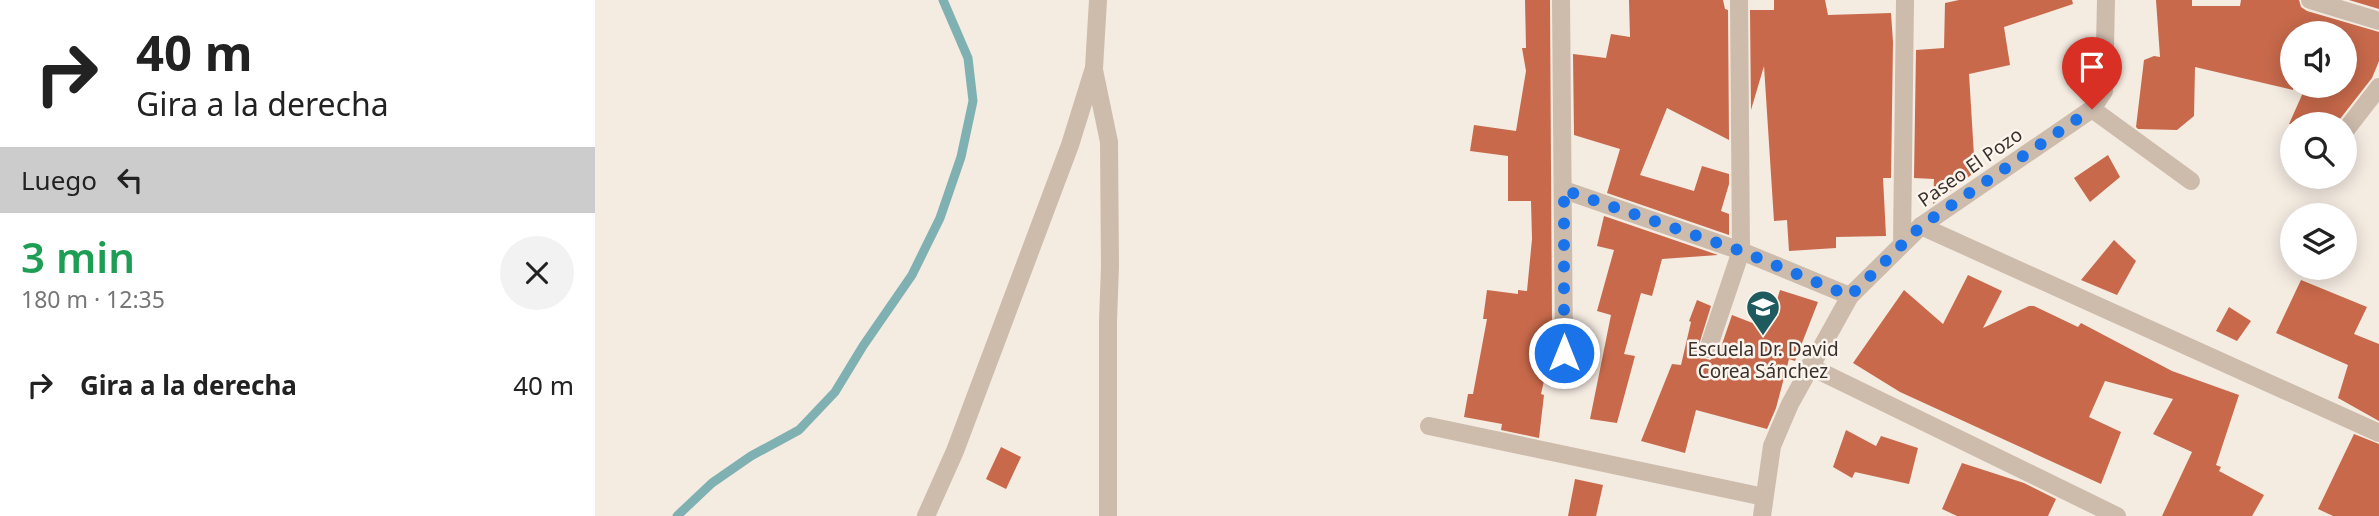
<!DOCTYPE html>
<html lang="es">
<head>
<meta charset="utf-8">
<style>
	:root { --surface:#fff; --page:#f2f2f2; --text:#222; --muted:#767676 }
	body { margin:0; font-family:"Noto Sans",sans-serif; background:var(--page); color:var(--text); height:100vh; display:flex; flex-direction:column; font-size:26px; white-space:nowrap }
	* { box-sizing:border-box; margin:0 }
	p { font-size:23px; color:var(--muted) }
	.icon { flex:none; width:38px; height:38px; fill:none; stroke:currentColor; stroke-width:2; stroke-linecap:round; stroke-linejoin:round }
	.map { position:relative; flex:1; overflow:hidden }
	.details { display:flex; flex-direction:column; background:var(--surface); width:595px }
	.details>* { flex:none }
	.guide { background:#fff; color:var(--text); overflow:hidden }
	.fabs { position:absolute; left:1685px; top:21px; display:grid; gap:14px }
	.fabs a { display:grid; place-items:center; width:77px; height:77px; border-radius:50%; background:var(--surface); box-shadow:0 4px 18px #0003; font-size:35px }
	.pin { position:absolute; display:grid; place-items:center; width:60px; height:60px; color:#fff; margin:-72px -30px; border-radius:50% 50% 50% 0; rotate:-45deg; box-shadow:0 0 7px #0007 }
	.pin .icon { rotate:45deg }
	.me { position:absolute; width:77px; margin:-38px; rotate:0deg; stroke-linejoin:round; filter:drop-shadow(0 0 5px #0008) }
	.turn { display:flex; align-items:center; gap:24px; height:147px; padding:0 21px; font-size:32px }
	.turn .icon { width:91px; height:91px; stroke-width:2.5 }
	.turn b { display:block; font-size:49px; line-height:60px }
	.then { display:flex; align-items:center; height:66px; padding:0 21px; background:#0003; gap:14px; font-size:26px }
	.round { display:grid; place-items:center; flex:none; width:74px; height:74px; border-radius:37px; background:var(--page) }
	.overview { display:flex; align-items:center; justify-content:space-between; height:119px; padding:0 21px }
	h1 { font-size:42px; font-weight:600; line-height:52px; color:#1e9e55 }
	ul { padding:0; list-style:none }
	li { display:flex; align-items:center; gap:21px; height:105px; padding:0 21px }
	li div { flex:1 }
	li b { display:block; font-size:26px }
	li em { font-style:normal }
	main { display:flex; flex:1; min-height:0 }
	.map>svg:first-child { display:block }
	.lines { fill:none; stroke-linecap:round; stroke-linejoin:round }
	.stream { stroke:#7fb0b2; stroke-width:9 }
	.building { fill:#c8694b }
	.minor { stroke:#cdbbac; stroke-width:18 }
	.tertiary { stroke:#cdbbac; stroke-width:18 }
	.route { stroke:#1a73e8; stroke-width:12; stroke-dasharray:0 21.6 }
	.labels { text-anchor:middle; stroke-width:5; stroke-linejoin:round; paint-order:stroke }
	.street-label { font-size:19px; fill:#3b302b; stroke:#fbf5ee }
	.poi-label { font-size:19px; fill:#3b302b; stroke:#fbf5ee }
</style>
</head>
<body>
<main>
<section class="details">
<div class="guide">
<div class="turn"><svg class="icon" aria-label="right" viewBox="0 0 24 24"><path d="M7 20v-9h11M14 6l5 5-5 5"/></svg><div><b>40 m</b>Gira a la derecha</div></div>
<div class="then">Luego<svg class="icon" aria-label="left" viewBox="0 0 24 24"><path d="M17 20v-9H6M10 6l-5 5 5 5"/></svg></div>
</div>
<div class="overview"><div><h1>3 min</h1><p>180 m · 12:35</p></div><a class="round"><svg class="icon" aria-label="close" viewBox="0 0 24 24"><path d="M6 6l12 12M18 6L6 18"/></svg></a></div>
<ul>
<li><svg class="icon" aria-label="right" viewBox="0 0 24 24"><path d="M7 20v-9h11M14 6l5 5-5 5"/></svg><div><b>Gira a la derecha</b></div><em>40 m</em></li>
</ul>
</section>
<div class="map">
<svg width="1784" height="516" viewBox="0 0 1784 516">
	<rect width="100%" height="100%" fill="#f4ebe1"/>
	<g class="lines">
		<path class="stream" d="M 82,516 L 117,483 L 156,456 L 204,430 L 240,392 L 268,346 L 317,275 L 345,218 L 366,157 L 378,101 L 373,58 L 348,0"/>
	</g>
	<g class="building">
		<path d="M 930,0 L 955,0 L 957,328 L 949,372 L 951,372 L 946,394 L 949,395 L 944,438 L 906,430 L 907,424 L 869,417 L 873,394 L 878,394 L 892,319 L 888,319 L 892,290 L 923,294 L 923,290 L 932,291 L 937,239 L 936,201 L 913,201 L 913,156 L 875,151 L 879,125 L 921,131 L 931,71 L 927,48 L 931,48 Z"/>
		<path d="M 1034,0 L 1128,0 L 1130,9 L 1133,10 L 1134,140 L 1072,108 L 1045,175 L 1099,191 L 1107,166 L 1134,174 L 1134,184 L 1126,211 L 1134,214 L 1134,235 L 1012,193 L 1025,149 L 979,135 L 978,54 L 1011,58 L 1016,34 L 1035,37 Z"/>
		<path d="M 1179,0 L 1230,0 L 1233,15 L 1296,13 L 1298,42 L 1296,178 L 1288,178 L 1291,236 L 1241,237 L 1241,248 L 1194,251 L 1192,220 L 1179,221 L 1169,66 L 1156,110 L 1155,10 L 1179,10 Z"/>
		<path d="M 1364,0 L 1477,0 L 1478,4 L 1409,27 L 1415,65 L 1374,74 L 1380,172 L 1338,204 L 1339,179 L 1319,178 L 1321,50 L 1349,48 L 1350,3 Z"/>
		<path d="M 1561,0 L 1597,0 L 1597,6 L 1645,6 L 1646,0 L 1704,0 L 1706,7 L 1712,11 L 1784,32 L 1784,61 L 1777,78 L 1741,124 L 1694,124 L 1711,86 L 1750,86 L 1750,33 L 1698,33 L 1698,90 L 1600,67 L 1599,116 L 1582,130 L 1543,129 L 1541,127 L 1549,60 L 1559,56 L 1565,57 Z"/>
		<path d="M 1754,0 L 1784,0 L 1784,9 Z"/>
		<path d="M 1513,155 L 1525,177 L 1495,202 L 1479,178 Z"/>
		<path d="M 1009,216 L 1123,255 L 1067,259 L 1057,296 L 1046,293 L 1029,354 L 1040,356 L 1022,423 L 995,419 L 1016,315 L 1002,311 L 1019,250 L 1002,246 Z"/>
		<path d="M 1519,240 L 1541,261 L 1522,295 L 1486,280 Z"/>
		<path d="M 1373,275 L 1407,291 L 1388,328 L 1434,306 L 1439,306 L 1483,327 L 1486,323 L 1577,371 L 1644,395 L 1621,465 L 1626,467 L 1624,471 L 1669,495 L 1657,516 L 1567,516 L 1597,452 L 1558,434 L 1578,399 L 1510,381 L 1494,417 L 1526,432 L 1506,484 L 1305,392 L 1258,363 L 1309,290 L 1348,324 Z"/>
		<path d="M 1706,280 L 1772,307 L 1759,334 L 1784,344 L 1784,421 L 1743,398 L 1753,365 L 1681,333 Z"/>
		<path d="M 1185,290 L 1223,302 L 1200,361 L 1194,359 L 1181,408 L 1172,429 L 1101,410 L 1090,453 L 1046,441 L 1077,364 L 1086,365 L 1096,322 L 1094,321 L 1102,300 L 1116,306 L 1102,351 L 1105,357 L 1115,360 L 1124,353 L 1137,315 L 1173,329 Z"/>
		<path d="M 1634,307 L 1656,321 L 1642,341 L 1621,331 Z"/>
		<path d="M 1251,430 L 1281,446 L 1286,436 L 1323,448 L 1314,484 L 1260,472 L 1257,478 L 1238,467 Z"/>
		<path d="M 1759,434 L 1784,444 L 1784,516 L 1738,516 L 1723,509 Z"/>
		<path d="M 406,447 L 426,457 L 411,489 L 391,479 Z"/>
		<path d="M 1367,463 L 1429,483 L 1461,499 L 1453,516 L 1362,516 L 1347,509 Z"/>
		<path d="M 980,479 L 1008,485 L 1001,516 L 973,516 Z"/>
	</g>
	<g class="lines">
		<g class="minor">
			<path d="M 966,0 L 969,353"/>
			<path d="M 1715,0 L 1784,21"/>
			<path d="M 499,70 L 514,142 L 515,266 L 513,321 L 513,516"/>
			<path d="M 1497,109 L 1596,181"/>
			<path d="M 1750,131 L 1784,87"/>
			<path d="M 969,190 L 1146,251 L 1255,296"/>
			<path d="M 1326,226 L 1784,433"/>
			<path d="M 1307,244 L 1310,0"/>
			<path d="M 1113,349 L 1146,251 L 1144,0"/>
			<path d="M 1214,366 L 1522,516"/>
			<path d="M 834,426 L 1169,497"/>
			<path d="M 331,516 L 360,451 L 475,145 L 499,68 L 503,0"/>
		</g>
		<path class="tertiary" d="M 1167,516 L 1177,446 L 1195,404 L 1255,296 L 1326,226 L 1497,109 L 1509,91 L 1511,0"/>
	</g>
	<g class="lines">
		<path class="route" d="M 969,353 L 969,190 L 1146,251 L 1255,296 L 1326,226 L 1497,109"/>
	</g>
	<defs>
		<g id="school-pin" transform="scale(1.75)"><path d="M0 17L-7.5 6A9.5 9.5 0 1 1 7.5 6Z" fill="#1f5a5e" stroke="#fbf5ee"/><path d="M0-5L7-2L0 1L-7-2ZM-4 1L0 2.5L4 1V4Q0 6-4 4Z" fill="#fff"/></g>
	</defs>
	<g fill-rule="evenodd">
		<use href="#school-pin" x="1168" y="307"/>
	</g>
	<g class="labels">
		<g class="street-label">
			<text transform="translate(1375 167) rotate(-35)" y="7">Paseo El Pozo</text>
		</g>
		<g class="poi-label">
			<text x="1168" y="356">Escuela Dr. David<tspan x="1168" dy="22">Corea Sánchez</tspan></text>
		</g>
	</g>
</svg>
<div class="fabs">
<a><svg class="icon" aria-label="sound" viewBox="0 0 24 24"><path d="M4 9h4l5-4v14l-5-4H4zM17 9q2 3 0 6"/></svg></a>
<a><svg class="icon" aria-label="search" viewBox="0 0 24 24"><circle cx="10" cy="10" r="6"/><path d="M15 15l6 6"/></svg></a>
<a><svg class="icon" aria-label="layers" viewBox="0 0 24 24"><path d="M12 4l9 5-9 5-9-5zM3 14l9 5 9-5"/></svg></a>
</div>
<div class="pin" style="left:1497px;top:109px;background:#d93025"><svg class="icon" aria-label="arrive" viewBox="0 0 24 24"><path d="M6 21V4h12l-3 4 3 4H6"/></svg></div>
<svg class="me" style="left:969px;top:353px" viewBox="-20 -20 40 40"><circle r="17" fill="#1a73e8" stroke="#fff" stroke-width="3"/><path d="M0-11L8 9 0 5-8 9z" fill="#fff"/></svg>
</div>
</main>
</body>
</html>
